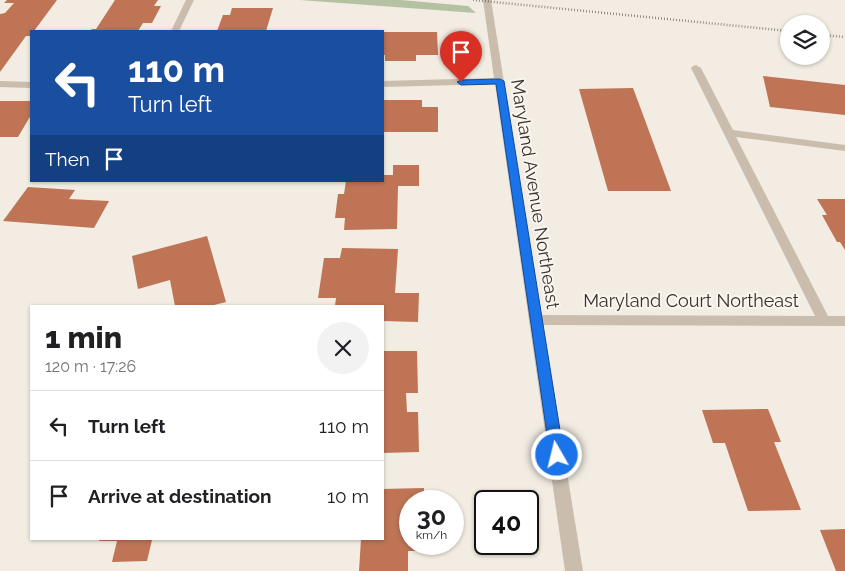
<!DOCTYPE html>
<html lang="en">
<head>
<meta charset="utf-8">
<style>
	:root { --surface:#fff; --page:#f2f2f2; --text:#202124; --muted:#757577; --line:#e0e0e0 }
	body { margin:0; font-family:Raleway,sans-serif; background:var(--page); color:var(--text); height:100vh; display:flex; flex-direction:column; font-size:19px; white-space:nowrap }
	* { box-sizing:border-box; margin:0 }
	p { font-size:16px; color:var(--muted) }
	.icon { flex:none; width:28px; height:28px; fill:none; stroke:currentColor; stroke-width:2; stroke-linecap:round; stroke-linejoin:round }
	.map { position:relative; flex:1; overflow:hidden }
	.drawer { position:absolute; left:30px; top:305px; width:354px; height:235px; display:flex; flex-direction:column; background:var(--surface); border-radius:0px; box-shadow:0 1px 4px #0004 }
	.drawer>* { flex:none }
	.banner { position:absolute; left:30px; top:30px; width:354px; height:152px; border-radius:0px; box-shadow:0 1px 4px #0004; background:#1a4fa0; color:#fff; overflow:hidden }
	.tools { position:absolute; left:780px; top:15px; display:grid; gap:10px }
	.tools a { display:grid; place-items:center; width:50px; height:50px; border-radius:50%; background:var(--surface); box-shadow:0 1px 4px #0004; font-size:25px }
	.speed { position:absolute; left:399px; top:490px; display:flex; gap:10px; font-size:25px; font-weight:700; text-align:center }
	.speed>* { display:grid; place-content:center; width:65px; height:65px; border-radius:50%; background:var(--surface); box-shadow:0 1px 4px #0004; line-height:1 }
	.speed small { font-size:12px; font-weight:400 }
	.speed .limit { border:2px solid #111; border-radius:8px; background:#fff; color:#111 }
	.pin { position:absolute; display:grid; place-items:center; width:42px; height:42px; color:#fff; margin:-51px -21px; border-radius:50% 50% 50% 0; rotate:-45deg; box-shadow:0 0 5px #0007 }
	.pin .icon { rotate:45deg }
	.me { position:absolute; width:55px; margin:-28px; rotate:352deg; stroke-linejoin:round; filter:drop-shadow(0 0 4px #0008) }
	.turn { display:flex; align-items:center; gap:18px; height:105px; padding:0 15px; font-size:22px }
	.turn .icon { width:65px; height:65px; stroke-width:2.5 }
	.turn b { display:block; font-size:35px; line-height:42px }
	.then { display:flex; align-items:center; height:48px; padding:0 15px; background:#0003; gap:10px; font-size:19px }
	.round { display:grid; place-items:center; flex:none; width:52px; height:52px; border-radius:26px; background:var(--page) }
	.headline { display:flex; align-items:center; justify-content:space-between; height:85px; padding:0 15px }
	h1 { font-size:30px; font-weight:800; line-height:38px }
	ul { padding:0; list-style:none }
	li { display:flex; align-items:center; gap:15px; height:70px; padding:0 15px; border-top:1px solid var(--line) }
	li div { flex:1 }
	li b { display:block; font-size:19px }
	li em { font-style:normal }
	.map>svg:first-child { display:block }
	.green { fill:#b5c1a3 }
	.building { fill:#be7455 }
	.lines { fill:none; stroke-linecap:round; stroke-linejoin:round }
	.minor { fill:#cabdae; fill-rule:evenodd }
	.rail { stroke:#39312c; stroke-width:2.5; stroke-dasharray:0.5 2.5; stroke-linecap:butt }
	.route { fill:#1a73e8; stroke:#114b97 }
	.labels { text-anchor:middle; stroke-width:4; stroke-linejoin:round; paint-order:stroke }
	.street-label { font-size:18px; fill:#39312c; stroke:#faf5ef }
</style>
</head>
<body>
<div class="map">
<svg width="845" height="571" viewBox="0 0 845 571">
	<rect width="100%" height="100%" fill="#f2ece2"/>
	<path class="green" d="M 300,0 L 401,0 L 468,6 L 476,13 Z"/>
	<g class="building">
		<path d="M 7,0 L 57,0 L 34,31 L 31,31 L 31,36 L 26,36 L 0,72 L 0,14 L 5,13 L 14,3 L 4,3 Z"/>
		<path d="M 115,0 L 158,0 L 154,6 L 161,6 L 152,23 L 143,23 L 138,31 L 90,31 L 92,29 L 96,29 Z"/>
		<path d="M 232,8 L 273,8 L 266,31 L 217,31 L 223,15 L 230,15 Z"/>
		<path d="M 382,32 L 437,32 L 438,55 L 416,55 L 416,61 L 385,61 L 385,55 L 382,55 Z"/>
		<path d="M 763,76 L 845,85 L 845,115 L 770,107 Z"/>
		<path d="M 633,88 L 642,112 L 671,191 L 608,191 L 579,89 Z"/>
		<path d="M 382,100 L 422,100 L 422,107 L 438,107 L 438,132 L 382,132 Z"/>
		<path d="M 0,101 L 31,101 L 31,115 L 18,137 L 0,137 Z"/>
		<path d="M 393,165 L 419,165 L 419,186 L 398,186 L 397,229 L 344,230 L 345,218 L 335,218 L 338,194 L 344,194 L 346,181 L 382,181 L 382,175 L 393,175 Z"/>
		<path d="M 28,187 L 75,190 L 69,199 L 109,201 L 94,228 L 3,221 Z"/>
		<path d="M 817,199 L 845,199 L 845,250 L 840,242 L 837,242 L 822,215 L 827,215 Z"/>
		<path d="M 207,236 L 226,302 L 210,306 L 175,306 L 170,280 L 138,289 L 132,256 Z"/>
		<path d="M 342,248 L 398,249 L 395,293 L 419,293 L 418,322 L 382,321 L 382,306 L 335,306 L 336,298 L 318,298 L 324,258 L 340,258 Z"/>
		<path d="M 382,351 L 417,351 L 418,393 L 406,393 L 407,412 L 418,412 L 419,452 L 382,453 Z"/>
		<path d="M 768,409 L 781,442 L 774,442 L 801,510 L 748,511 L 725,443 L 713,443 L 702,410 Z"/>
		<path d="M 424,488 L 424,501 L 410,501 L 410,544 L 425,544 L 425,551 L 408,551 L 408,571 L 359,571 L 361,539 L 382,539 L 382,489 Z"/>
		<path d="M 845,529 L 845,571 L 836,571 L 820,530 Z"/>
		<path d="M 100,539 L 127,539 L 126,540 L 152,540 L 147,561 L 112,562 L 117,541 L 99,541 Z"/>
	</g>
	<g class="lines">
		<g class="minor">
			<path d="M 186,0 L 194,0 L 179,31 L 171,31 Z"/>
			<path d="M 483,0 L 491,0 L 541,315 L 815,316 L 691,68 L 693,66 L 696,65 L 701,68 L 733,130 L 845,145 L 845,151 L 736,137 L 828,316 L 845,316 L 845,326 L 543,325 L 583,571 L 565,571 L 495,84 L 382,87 L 382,81 L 494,78 Z"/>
			<path d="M 0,81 L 31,82 L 31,88 L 0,87 Z"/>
		</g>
		<g class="rail">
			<path d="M 473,0 L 789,31"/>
			<path d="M 821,35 L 845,37"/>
		</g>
	</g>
	<path class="route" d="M 500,79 L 504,81 L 564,455 L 562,459 L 557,461 L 552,459 L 550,455 L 496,84 L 461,85 L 457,82 L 461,80 Z"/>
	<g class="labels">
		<g class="street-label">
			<text transform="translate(535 194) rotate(81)" y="6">Maryland Avenue Northeast</text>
			<text x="691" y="307">Maryland Court Northeast</text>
		</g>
	</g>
</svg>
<div class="tools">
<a><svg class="icon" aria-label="layers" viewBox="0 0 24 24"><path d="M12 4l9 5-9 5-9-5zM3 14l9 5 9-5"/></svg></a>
</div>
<div class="speed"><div>30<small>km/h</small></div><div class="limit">40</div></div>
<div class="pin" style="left:461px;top:82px;background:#d93025"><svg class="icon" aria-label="arrive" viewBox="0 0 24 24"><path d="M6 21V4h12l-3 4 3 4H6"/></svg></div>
<svg class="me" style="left:557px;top:455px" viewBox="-20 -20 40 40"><circle r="17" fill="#1a73e8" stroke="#fff" stroke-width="3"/><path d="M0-11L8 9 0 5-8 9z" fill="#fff"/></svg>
<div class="banner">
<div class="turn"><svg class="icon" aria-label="left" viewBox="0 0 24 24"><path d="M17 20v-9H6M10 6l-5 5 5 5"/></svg><div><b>110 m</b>Turn left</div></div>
<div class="then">Then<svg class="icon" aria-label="arrive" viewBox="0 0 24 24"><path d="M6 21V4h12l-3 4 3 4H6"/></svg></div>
</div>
<section class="drawer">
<div class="headline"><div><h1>1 min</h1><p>120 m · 17:26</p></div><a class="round"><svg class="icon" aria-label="close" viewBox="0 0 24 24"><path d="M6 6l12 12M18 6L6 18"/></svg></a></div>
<ul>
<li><svg class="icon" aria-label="left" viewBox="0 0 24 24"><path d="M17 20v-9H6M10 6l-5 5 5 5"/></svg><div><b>Turn left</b></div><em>110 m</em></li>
<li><svg class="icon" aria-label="arrive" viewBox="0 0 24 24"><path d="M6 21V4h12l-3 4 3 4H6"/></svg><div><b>Arrive at destination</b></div><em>10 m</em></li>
</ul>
</section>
</div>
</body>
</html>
